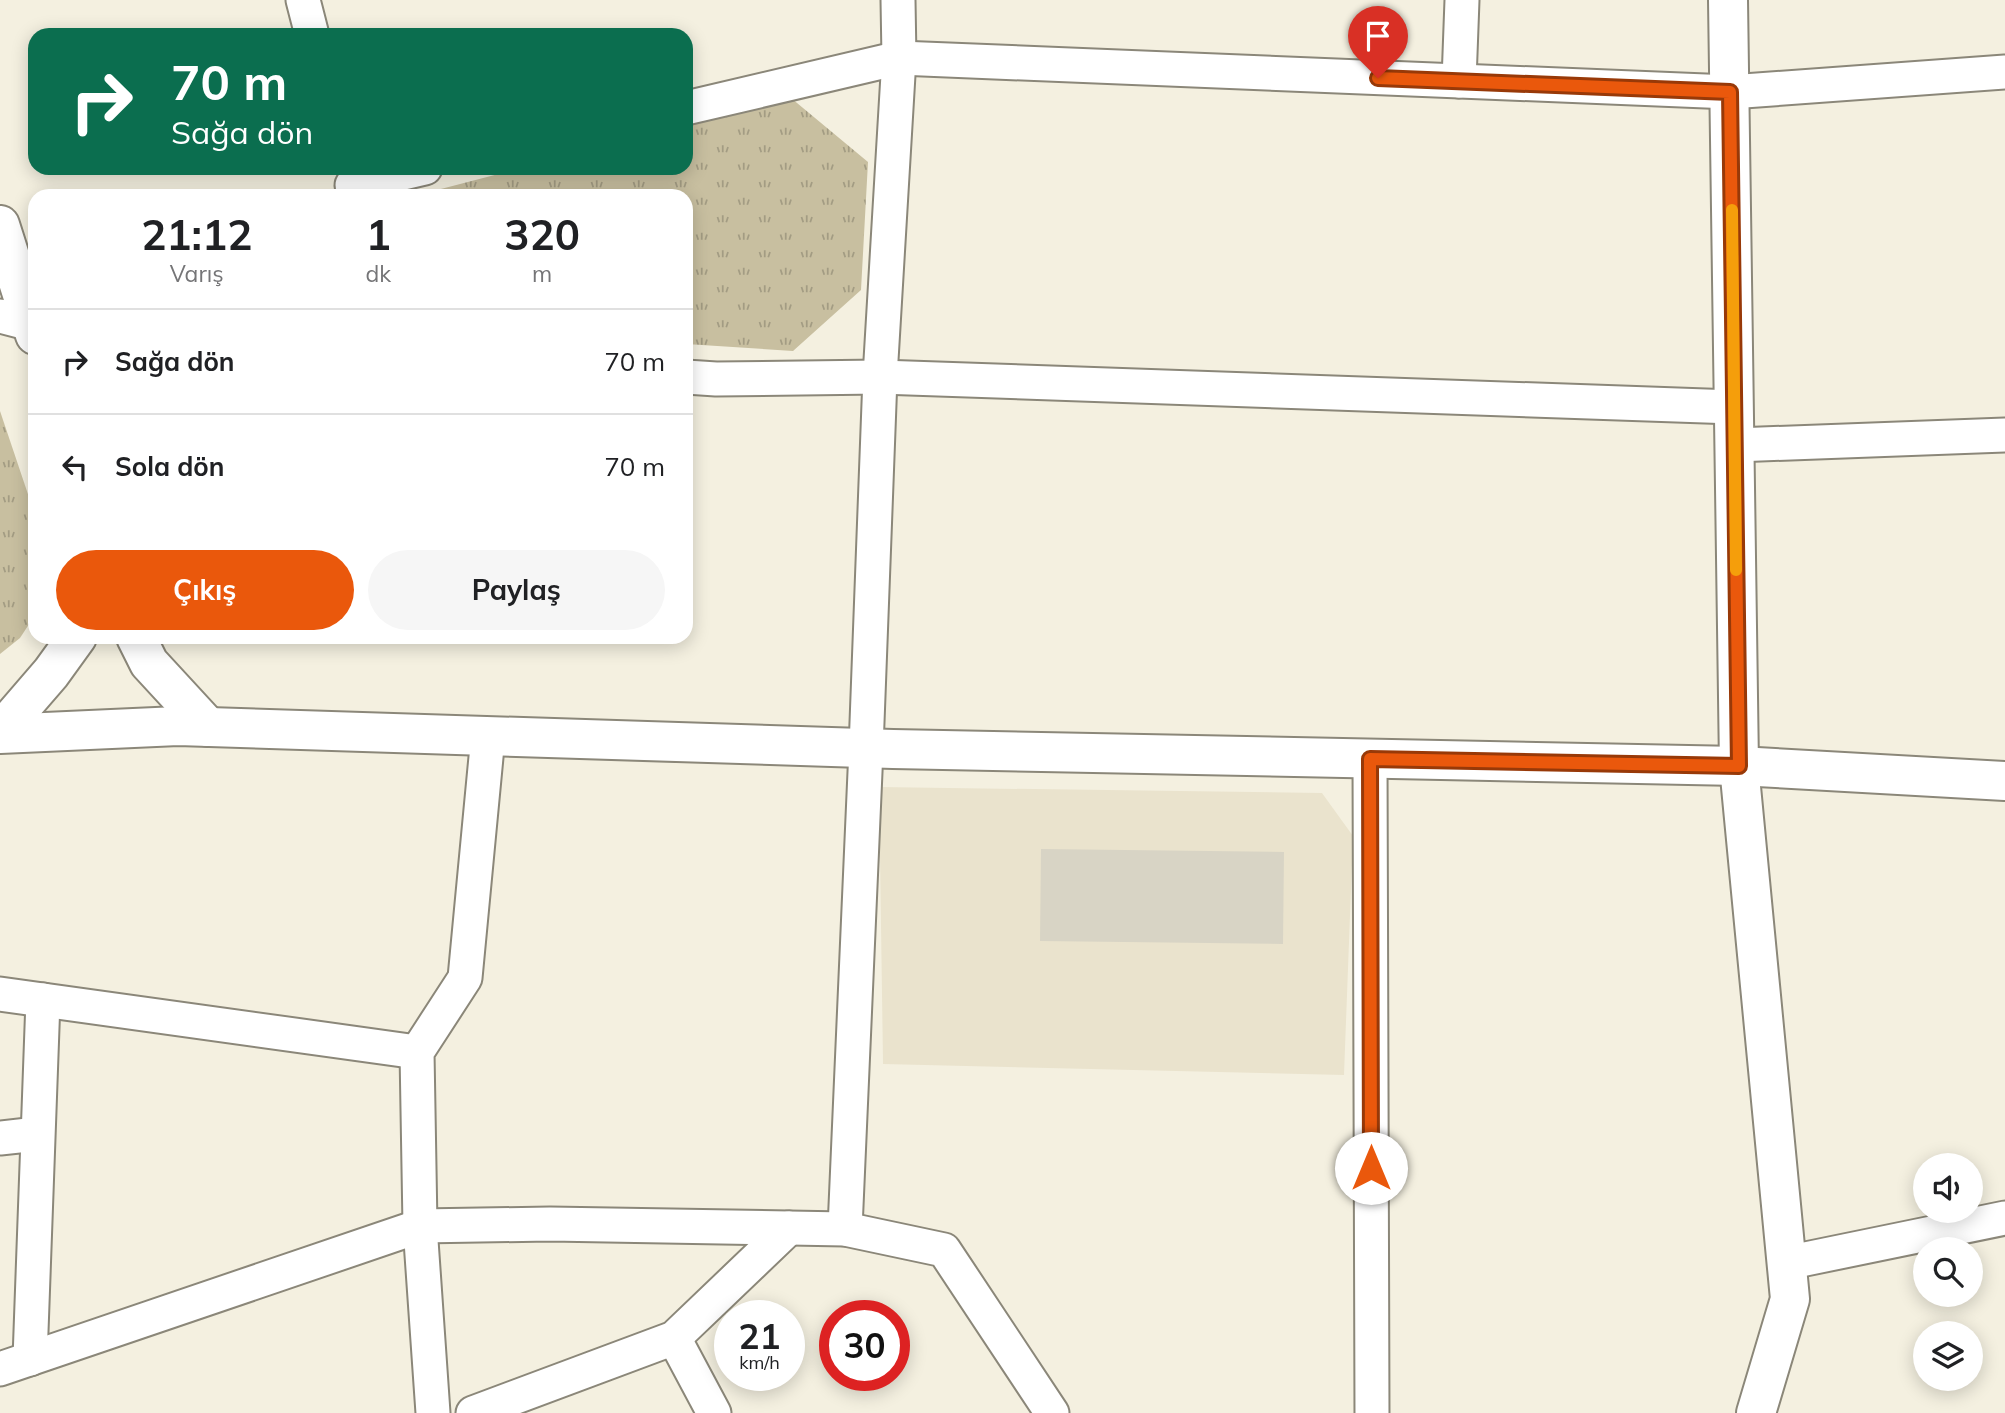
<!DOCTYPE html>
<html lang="tr">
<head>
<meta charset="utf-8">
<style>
	:root { --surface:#fff; --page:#f6f6f6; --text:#202124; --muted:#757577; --line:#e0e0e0; --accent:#ea580c }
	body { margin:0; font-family:Mulish,sans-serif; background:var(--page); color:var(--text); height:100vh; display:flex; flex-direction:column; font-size:26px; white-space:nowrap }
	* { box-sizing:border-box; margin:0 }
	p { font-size:23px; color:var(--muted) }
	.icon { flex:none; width:38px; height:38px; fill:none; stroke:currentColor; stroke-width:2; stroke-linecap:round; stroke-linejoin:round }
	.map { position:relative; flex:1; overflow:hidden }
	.sheet { position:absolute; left:28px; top:189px; width:665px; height:455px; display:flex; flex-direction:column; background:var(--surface); border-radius:21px; box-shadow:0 4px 18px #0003 }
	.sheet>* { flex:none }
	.top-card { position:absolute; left:28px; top:28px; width:665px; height:147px; border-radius:21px; box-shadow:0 4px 18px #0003; background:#0b6e4f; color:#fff; overflow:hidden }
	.buttons { position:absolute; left:1913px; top:1153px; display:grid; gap:14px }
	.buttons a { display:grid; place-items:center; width:70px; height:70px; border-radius:50%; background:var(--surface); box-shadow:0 4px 18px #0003; font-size:35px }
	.speed { position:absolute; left:714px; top:1300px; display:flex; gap:14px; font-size:35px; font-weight:700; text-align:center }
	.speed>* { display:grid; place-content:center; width:91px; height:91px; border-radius:50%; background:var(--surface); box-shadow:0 4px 18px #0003; line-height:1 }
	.speed small { font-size:18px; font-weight:400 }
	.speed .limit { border:10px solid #d22; background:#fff; color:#111 }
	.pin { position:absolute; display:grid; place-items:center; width:60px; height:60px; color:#fff; margin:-72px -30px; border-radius:50% 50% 50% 0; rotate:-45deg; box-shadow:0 0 7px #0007 }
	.pin .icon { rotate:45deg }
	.me { position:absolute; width:77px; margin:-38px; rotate:0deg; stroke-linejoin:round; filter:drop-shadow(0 0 5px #0008) }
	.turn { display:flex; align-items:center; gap:24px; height:147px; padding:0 28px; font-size:32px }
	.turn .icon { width:91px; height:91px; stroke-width:2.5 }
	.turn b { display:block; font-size:49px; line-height:60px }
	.eta { display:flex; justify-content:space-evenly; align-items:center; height:119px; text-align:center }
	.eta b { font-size:42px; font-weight:700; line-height:49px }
	.cta { display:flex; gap:14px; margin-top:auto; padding:14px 28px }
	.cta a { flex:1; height:80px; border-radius:42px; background:var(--accent); color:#fff; font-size:28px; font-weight:700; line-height:80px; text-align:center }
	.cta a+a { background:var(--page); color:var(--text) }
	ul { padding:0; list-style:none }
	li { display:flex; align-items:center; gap:21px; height:105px; padding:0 28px; border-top:2px solid var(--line) }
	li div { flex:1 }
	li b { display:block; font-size:26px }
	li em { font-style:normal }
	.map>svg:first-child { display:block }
	.built { fill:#eae3cd }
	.park { fill:url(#park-tufts) }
	.building { fill:#d8d4c5 }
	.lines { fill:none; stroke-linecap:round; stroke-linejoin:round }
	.minor-casing { stroke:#8b8779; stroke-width:37 }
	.tertiary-casing { stroke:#8b8779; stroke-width:42 }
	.minor { stroke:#fff; stroke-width:33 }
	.tertiary { stroke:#fff; stroke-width:38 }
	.route-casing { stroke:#983908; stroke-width:18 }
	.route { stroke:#ea580c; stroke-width:12 }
	.slow { stroke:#f59e0b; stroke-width:12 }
</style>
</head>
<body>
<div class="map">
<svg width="2005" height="1413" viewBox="0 0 2005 1413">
	<defs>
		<pattern id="park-tufts" width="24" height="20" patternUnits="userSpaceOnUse" patternTransform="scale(1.75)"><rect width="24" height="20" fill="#c8bfa0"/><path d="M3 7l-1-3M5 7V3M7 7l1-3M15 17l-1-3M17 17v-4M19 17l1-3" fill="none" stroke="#a39c83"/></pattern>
	</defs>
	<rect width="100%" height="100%" fill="#f4f0e0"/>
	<path class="built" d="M 879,787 L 1322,793 L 1353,836 L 1344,1075 L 883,1064 Z"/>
	<g class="park">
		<path d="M 791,98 L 868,162 L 861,290 L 793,351 L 686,344 L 686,196 L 414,196 L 522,168 L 686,168 L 686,125 Z"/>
		<path d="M 0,411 L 35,515 L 35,615 L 20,638 L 0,654 Z"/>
	</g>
	<path class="building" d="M 1041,849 L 1284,852 L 1283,944 L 1040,941 Z"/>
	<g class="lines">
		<g class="minor-casing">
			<g id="minor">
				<path d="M 303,0 L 312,35"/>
				<path d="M 1459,81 L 1462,0"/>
				<path d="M 686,108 L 899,58 L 1730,92 L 2005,72"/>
				<path d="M 352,185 L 425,168"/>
				<path d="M 0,316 L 35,325"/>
				<path d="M 686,377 L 716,379 L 880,377 L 1734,407"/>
				<path d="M 1735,445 L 2005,435"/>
				<path d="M 1370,759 L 1372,1413"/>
				<path d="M 0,994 L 417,1052"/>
				<path d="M 0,1138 L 37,1134"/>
				<path d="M 845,1229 L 866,749 L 880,377 L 899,58 L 898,0"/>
				<path d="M 1786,1263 L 2005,1218"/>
				<path d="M 674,1338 L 714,1413"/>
				<path d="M 30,1359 L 43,1000"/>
				<path d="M 0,1369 L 420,1226 L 550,1224 L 845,1229 L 944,1250 L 1052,1413"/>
				<path d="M 433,1413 L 420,1226 L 417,1052 L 465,978 L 488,736"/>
				<path d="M 473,1413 L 674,1338 L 789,1228"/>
			</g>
		</g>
		<g class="tertiary-casing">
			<g id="tertiary">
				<path d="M 1728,0 L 1739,766 L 1790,1299 L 1756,1413"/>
				<path d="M 0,225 L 35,335"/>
				<path d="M 136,637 L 149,663 L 208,727"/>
				<path d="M 0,732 L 51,673 L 77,637"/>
				<path d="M 0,734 L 178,726 L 893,749 L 1739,766 L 2005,781"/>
			</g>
		</g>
		<use href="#minor" class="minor"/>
		<use href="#tertiary" class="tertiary"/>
	</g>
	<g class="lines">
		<g class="route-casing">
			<path id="route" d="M 1371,1168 L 1370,759 L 1739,766 L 1730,92 L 1378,78"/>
		</g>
		<use href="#route" class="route"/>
		<path class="slow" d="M 1732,210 L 1736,570"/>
	</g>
</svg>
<div class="buttons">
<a><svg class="icon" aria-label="sound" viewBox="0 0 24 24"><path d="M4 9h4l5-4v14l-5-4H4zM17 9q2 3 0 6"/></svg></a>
<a><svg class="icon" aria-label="search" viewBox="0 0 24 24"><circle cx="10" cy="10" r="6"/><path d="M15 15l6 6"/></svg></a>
<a><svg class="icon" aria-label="layers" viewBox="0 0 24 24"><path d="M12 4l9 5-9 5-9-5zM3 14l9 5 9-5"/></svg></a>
</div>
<div class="speed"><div>21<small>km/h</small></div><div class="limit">30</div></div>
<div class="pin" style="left:1378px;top:78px;background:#d93025"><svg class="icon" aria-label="arrive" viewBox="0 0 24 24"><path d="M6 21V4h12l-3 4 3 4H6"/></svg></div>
<svg class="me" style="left:1371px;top:1168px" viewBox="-20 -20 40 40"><circle r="19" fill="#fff"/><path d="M0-13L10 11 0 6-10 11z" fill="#ea580c"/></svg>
<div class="top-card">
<div class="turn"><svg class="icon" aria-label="right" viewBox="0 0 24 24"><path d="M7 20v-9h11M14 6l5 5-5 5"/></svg><div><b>70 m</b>Sağa dön</div></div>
</div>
<section class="sheet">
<div class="eta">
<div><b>21:12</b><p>Varış</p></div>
<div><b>1</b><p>dk</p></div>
<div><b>320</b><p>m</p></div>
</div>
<ul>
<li><svg class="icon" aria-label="right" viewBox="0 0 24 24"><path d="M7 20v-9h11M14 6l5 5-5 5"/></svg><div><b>Sağa dön</b></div><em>70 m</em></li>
<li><svg class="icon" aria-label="left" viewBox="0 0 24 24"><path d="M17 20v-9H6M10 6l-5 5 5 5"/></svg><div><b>Sola dön</b></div><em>70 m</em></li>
</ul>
<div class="cta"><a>Çıkış</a><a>Paylaş</a></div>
</section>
</div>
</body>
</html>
